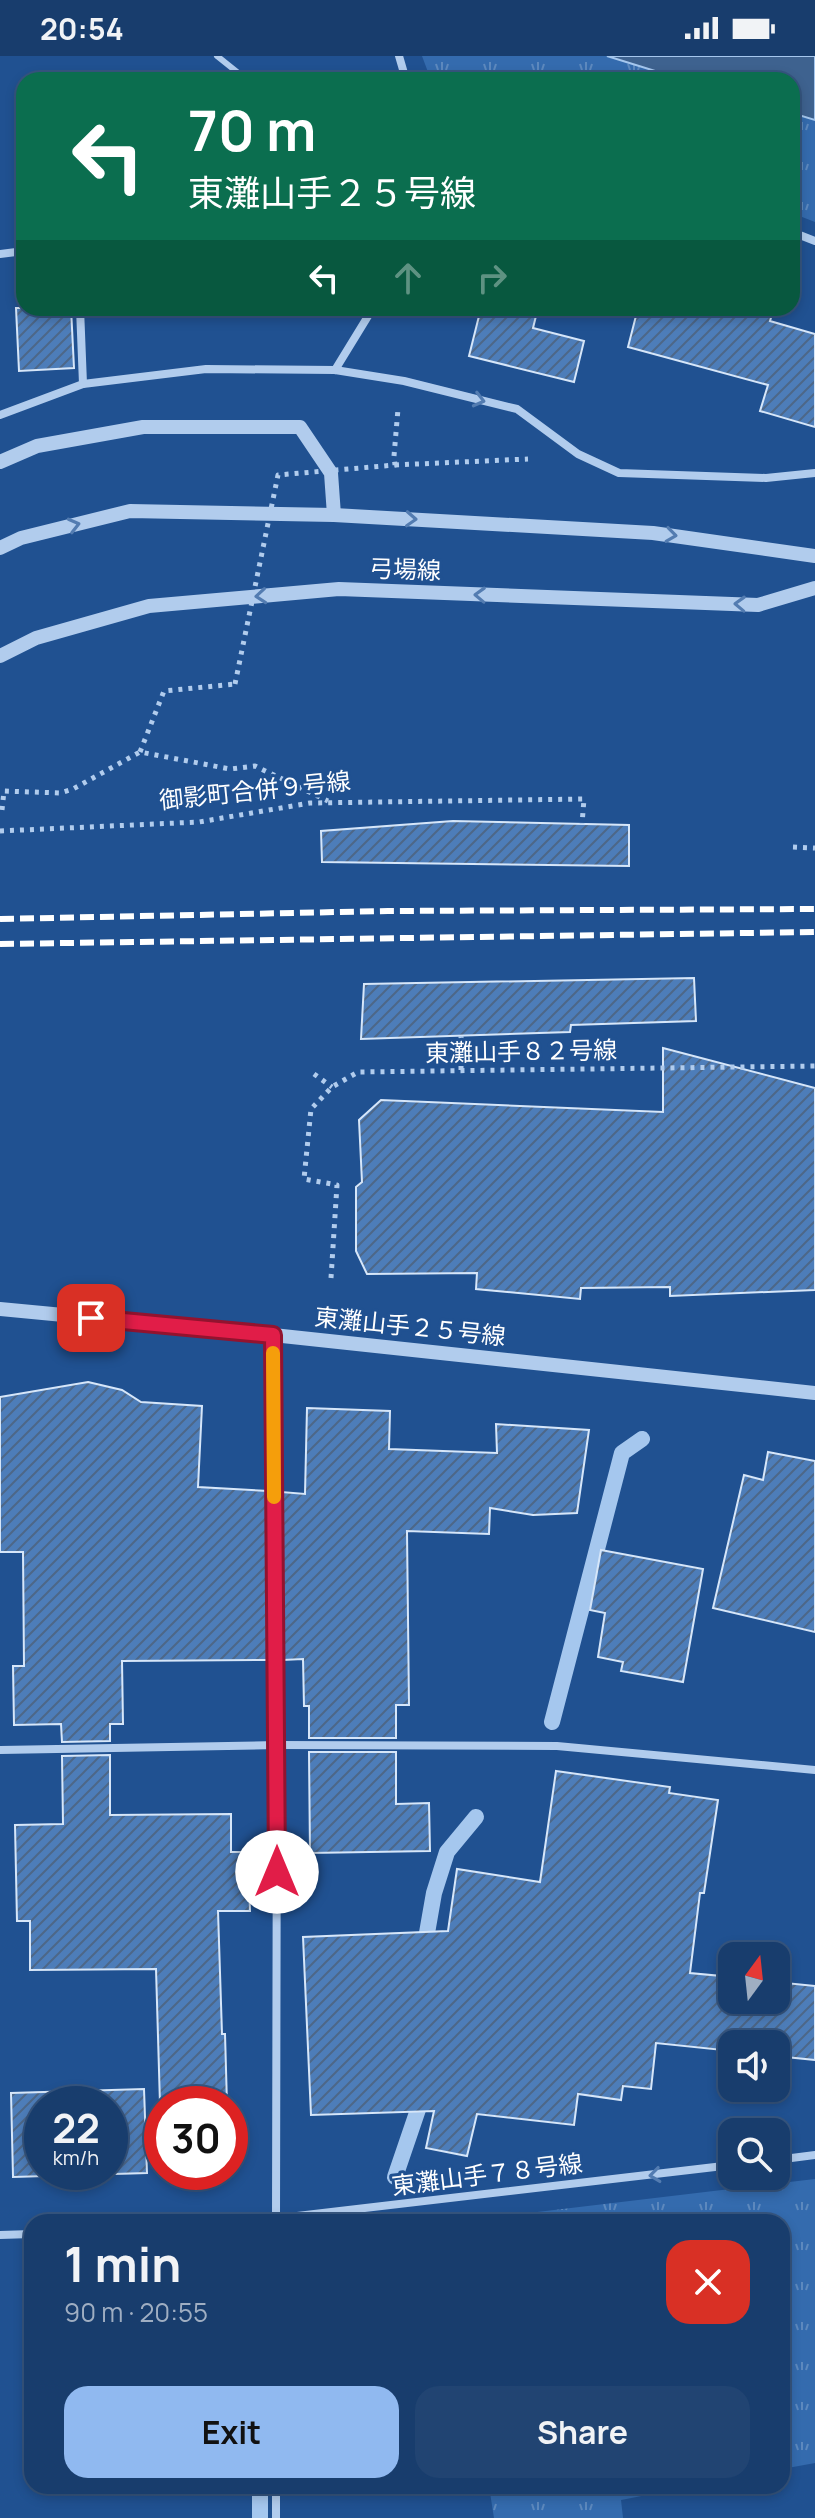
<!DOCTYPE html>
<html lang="en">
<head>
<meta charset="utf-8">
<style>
	:root { --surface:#183d6d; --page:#214472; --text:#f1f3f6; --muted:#9faec2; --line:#365680; --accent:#90b9f0 }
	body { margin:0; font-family:Manrope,"Noto Sans JP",sans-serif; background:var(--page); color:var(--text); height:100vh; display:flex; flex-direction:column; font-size:30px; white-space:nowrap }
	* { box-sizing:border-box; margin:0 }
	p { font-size:26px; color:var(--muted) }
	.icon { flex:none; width:44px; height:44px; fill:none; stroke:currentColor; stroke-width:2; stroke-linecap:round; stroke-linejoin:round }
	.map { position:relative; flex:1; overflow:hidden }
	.side { position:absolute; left:24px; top:2158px; width:766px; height:280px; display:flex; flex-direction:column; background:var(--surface); border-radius:24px; box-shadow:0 4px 12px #0003,0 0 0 2px var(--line) }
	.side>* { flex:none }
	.hud { position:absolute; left:16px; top:16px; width:784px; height:244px; border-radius:24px; box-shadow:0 4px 12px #0003,0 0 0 2px var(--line); background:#0b6e4f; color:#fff; overflow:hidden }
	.needle { width:52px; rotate:15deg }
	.controls { position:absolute; left:718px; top:1886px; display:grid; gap:16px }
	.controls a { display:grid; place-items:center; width:72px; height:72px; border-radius:16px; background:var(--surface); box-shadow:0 4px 12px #0003,0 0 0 2px var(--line); font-size:40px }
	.speed { position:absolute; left:24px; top:2030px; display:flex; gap:16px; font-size:40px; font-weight:700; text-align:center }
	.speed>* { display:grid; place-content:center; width:104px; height:104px; border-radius:50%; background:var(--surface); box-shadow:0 4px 12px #0003,0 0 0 2px var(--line); line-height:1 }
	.speed small { font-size:20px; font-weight:400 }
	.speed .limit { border:12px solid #d22; background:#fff; color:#111 }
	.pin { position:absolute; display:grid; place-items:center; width:68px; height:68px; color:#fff; margin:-34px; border-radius:16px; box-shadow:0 4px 12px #0006 }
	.me { position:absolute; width:88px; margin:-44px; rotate:0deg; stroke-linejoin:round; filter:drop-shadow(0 0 6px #0008) }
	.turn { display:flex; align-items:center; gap:28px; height:168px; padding:0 40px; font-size:36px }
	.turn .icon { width:104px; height:104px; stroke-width:2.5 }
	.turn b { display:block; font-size:56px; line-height:68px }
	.lanes { display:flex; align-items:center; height:76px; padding:0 40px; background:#0003; justify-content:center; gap:40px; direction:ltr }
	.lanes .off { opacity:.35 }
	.round { display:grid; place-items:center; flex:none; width:84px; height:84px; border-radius:24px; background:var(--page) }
	.headline { display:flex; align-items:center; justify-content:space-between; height:136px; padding:0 40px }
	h1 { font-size:48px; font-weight:700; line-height:60px }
	.button { display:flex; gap:16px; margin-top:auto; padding:16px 40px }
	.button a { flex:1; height:92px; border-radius:24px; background:var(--accent); color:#111; font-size:32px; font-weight:700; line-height:92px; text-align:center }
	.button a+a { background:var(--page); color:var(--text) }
	.status { display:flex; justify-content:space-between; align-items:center; height:56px; padding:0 40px; background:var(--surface); direction:ltr }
	.status svg { height:22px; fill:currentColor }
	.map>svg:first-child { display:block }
	.park { fill:url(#park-tufts) }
	.water { fill:#3e628f; stroke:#a5c7ee; stroke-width:2 }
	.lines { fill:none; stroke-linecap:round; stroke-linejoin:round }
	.stream { stroke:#a5c7ee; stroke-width:16 }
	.building { fill:url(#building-hatch); stroke:#d6e6f9; stroke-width:2; fill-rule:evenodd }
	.path { stroke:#b1cced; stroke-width:5; stroke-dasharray:4 6; stroke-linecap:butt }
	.service { stroke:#b1cced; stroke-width:6 }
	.minor { stroke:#b1cced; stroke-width:8 }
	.tertiary { stroke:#b1cced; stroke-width:14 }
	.rail { stroke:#fff; stroke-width:6; stroke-dasharray:14 6; stroke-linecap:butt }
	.path-bridge { stroke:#b1cced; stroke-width:5; stroke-dasharray:4 6; stroke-linecap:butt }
	.oneway { stroke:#537cb1 }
	.route-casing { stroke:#92132f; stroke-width:20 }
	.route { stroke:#e11d48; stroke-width:14 }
	.slow { stroke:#f59e0b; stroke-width:14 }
	.labels { text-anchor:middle; stroke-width:6; stroke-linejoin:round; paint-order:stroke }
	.street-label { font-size:24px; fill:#fff; stroke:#205191 }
</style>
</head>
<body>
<div class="status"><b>20:54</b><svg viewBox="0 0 49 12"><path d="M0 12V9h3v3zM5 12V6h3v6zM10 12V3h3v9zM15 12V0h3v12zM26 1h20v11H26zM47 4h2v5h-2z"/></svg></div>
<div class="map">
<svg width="815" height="2462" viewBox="0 0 815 2462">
	<defs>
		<pattern id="park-tufts" width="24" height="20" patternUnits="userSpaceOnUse" patternTransform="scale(2)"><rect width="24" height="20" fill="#346bae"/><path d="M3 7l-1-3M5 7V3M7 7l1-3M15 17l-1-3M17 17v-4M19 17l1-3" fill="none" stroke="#5d89be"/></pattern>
		<pattern id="building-hatch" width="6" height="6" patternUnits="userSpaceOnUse" patternTransform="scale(2)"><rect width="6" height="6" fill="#4d7db9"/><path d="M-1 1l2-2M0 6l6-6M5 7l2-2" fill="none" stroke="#4d6788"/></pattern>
	</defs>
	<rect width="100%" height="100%" fill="#205191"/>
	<g class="park">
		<path d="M 422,0 L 815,0 L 815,166 L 792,157 L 792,24 L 431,24 Z"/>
		<path d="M 815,2123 L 815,2407 L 782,2413 L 782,2166 L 479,2166 L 479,2163 Z"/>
		<path d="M 489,2430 L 692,2430 L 621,2444 L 623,2462 L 494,2462 Z"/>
	</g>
	<path class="water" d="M 607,0 L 815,0 L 815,64 L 792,57 L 792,24 L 684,24 Z"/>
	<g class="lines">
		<g class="stream">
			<path d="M 552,1666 L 622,1397 L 642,1383"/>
			<path d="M 424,1894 L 434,1837 L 447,1796 L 476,1761"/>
			<path d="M 395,2121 L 424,2036"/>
			<path d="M 260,2462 L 260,2440"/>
		</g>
	</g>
	<g class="building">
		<path d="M 16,252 L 71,252 L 74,312 L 19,315 Z"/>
		<path d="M 481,252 L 538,252 L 533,272 L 584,285 L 574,326 L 469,300 Z"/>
		<path d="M 638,252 L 774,252 L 770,265 L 815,278 L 815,371 L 760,355 L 768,329 L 628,291 Z"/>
		<path d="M 453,765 L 629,769 L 629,810 L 322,806 L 321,775 Z"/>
		<path d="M 694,922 L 696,965 L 571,969 L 570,976 L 361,983 L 364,928 Z"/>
		<path d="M 663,992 L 815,1032 L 815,1234 L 670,1240 L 670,1231 L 581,1232 L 580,1243 L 476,1233 L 477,1217 L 367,1218 L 356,1195 L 356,1131 L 362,1126 L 359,1064 L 381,1044 L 663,1056 Z"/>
		<path d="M 88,1326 L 122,1334 L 141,1346 L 202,1350 L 198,1431 L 268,1435 L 269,1604 L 122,1605 L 123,1668 L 110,1668 L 110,1685 L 62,1686 L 61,1668 L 14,1669 L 13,1610 L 24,1610 L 23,1496 L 0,1496 L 0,1341 Z"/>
		<path d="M 307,1352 L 390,1355 L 389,1393 L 497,1397 L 496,1368 L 589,1374 L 577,1457 L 533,1459 L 490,1452 L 489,1478 L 407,1475 L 409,1649 L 396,1649 L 396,1682 L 309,1682 L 309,1650 L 304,1650 L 303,1603 L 283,1604 L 282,1436 L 305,1438 Z"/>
		<path d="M 768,1396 L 815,1405 L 815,1576 L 713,1552 L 744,1419 L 763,1424 Z"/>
		<path d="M 601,1494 L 703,1513 L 683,1626 L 621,1615 L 623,1606 L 598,1601 L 605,1557 L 590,1554 Z"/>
		<path d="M 309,1696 L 396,1696 L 396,1748 L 429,1747 L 430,1795 L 310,1797 Z"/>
		<path d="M 110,1699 L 110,1759 L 231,1758 L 231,1796 L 248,1796 L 250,1855 L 218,1855 L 222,1978 L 225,1978 L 227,2048 L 160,2048 L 156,1913 L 30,1914 L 30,1865 L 17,1865 L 15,1769 L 63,1768 L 62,1700 Z"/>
		<path d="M 556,1715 L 670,1731 L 669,1737 L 718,1744 L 704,1837 L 700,1837 L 690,1917 L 732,1921 L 732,1944 L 776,1944 L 776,1926 L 815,1930 L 815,2004 L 776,2000 L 776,1988 L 732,1988 L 732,1995 L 656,1987 L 651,2033 L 623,2030 L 621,2044 L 578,2038 L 574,2069 L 477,2058 L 467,2100 L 426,2092 L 434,2055 L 311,2059 L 303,1881 L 448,1875 L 457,1813 L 540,1826 Z"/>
		<path d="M 144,2033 L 147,2117 L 13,2121 L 11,2037 ZM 42,2048 L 110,2048 L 110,2116 L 42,2116 Z"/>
	</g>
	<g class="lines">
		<g class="path">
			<path d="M 394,400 L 398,353"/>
			<path d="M 395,409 L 528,403"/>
			<path d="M 140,696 L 164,635 L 235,628"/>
			<path d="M 2,754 L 4,735 L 60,737 L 73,733 L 140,696 L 230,713 L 255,710 L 328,745"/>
			<path d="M 0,775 L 199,766 L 310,747 L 584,743 L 582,768"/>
			<path d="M 793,791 L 815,792"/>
			<path d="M 461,1014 L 461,980"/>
			<path d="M 314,1018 L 332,1031"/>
			<path d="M 331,1222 L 337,1129 L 304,1123 L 311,1053 L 332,1031 L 358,1016 L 815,1010"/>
		</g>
		<path class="service" d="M 217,0 L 247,24"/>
		<g class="minor">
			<path d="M 399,0 L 406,24"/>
			<path d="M 792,176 L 815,185"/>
			<path d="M 0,198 L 24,195"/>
			<path d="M 80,252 L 83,328"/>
			<path d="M 335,314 L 373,252"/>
			<path d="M 0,359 L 83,328 L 206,313 L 335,314 L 404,325 L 517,353 L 578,398 L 619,417 L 766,422 L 815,417"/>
			<path d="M 273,1279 L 277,1689 L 276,2166"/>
			<path d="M 0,1694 L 277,1689 L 557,1690 L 815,1714"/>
			<path d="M 776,2104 L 815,2099"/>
			<path d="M 246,2166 L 732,2109"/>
			<path d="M 0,2179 L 32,2178"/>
			<path d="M 276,2462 L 276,2430"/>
		</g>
		<g class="tertiary">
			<path d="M 0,406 L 37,390 L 143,371 L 300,371 L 331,417 L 334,459"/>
			<path d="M 0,492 L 21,482 L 130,455 L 334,459 L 653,477 L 815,500"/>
			<path d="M 0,600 L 36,582 L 149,550 L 339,533 L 758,549 L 815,532"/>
			<path d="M 0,1253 L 273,1279 L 815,1337"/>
		</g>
		<g class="rail">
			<path d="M 0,863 L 388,855 L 815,853"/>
			<path d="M 0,888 L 815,876"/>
		</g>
		<path class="path-bridge" d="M 235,628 L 278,419 L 395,409 L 394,400"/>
	</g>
	<defs><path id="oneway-chevron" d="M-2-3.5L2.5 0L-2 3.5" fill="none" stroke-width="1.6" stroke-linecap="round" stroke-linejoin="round" transform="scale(2)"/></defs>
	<g class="oneway">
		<use href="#oneway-chevron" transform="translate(479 344) rotate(14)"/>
		<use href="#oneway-chevron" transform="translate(411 463) rotate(3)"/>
		<use href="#oneway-chevron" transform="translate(74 469) rotate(-14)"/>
		<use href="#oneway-chevron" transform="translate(671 479) rotate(8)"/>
		<use href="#oneway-chevron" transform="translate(480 539) rotate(-178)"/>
		<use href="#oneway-chevron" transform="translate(261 540) rotate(175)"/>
		<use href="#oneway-chevron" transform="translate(740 548) rotate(-178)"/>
		<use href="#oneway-chevron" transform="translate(655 2119) rotate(173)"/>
	</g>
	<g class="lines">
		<g class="route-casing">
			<path id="route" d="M 91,1262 L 273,1279 L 277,1816"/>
		</g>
		<use href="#route" class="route"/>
		<path class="slow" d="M 273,1297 L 274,1441"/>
	</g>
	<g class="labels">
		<g class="street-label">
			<text transform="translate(405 514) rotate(2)" y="8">弓場線</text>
			<text transform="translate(255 735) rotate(-6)" y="8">御影町合併９号線</text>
			<text transform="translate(521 996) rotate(-1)" y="8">東灘山手８２号線</text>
			<text transform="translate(410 1271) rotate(6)" y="8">東灘山手２５号線</text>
			<text transform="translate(487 2119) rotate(-7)" y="8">東灘山手７８号線</text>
		</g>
	</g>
</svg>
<div class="controls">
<a><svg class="needle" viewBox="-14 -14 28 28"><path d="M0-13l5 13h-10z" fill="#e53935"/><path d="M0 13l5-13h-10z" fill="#9faec2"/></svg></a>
<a><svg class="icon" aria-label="sound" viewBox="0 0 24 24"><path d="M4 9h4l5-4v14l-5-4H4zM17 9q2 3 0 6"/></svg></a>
<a><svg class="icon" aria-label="search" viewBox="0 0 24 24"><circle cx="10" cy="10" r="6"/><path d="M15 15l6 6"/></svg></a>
</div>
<div class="speed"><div>22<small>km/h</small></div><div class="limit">30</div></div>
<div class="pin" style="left:91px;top:1262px;background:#d93025"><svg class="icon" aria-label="arrive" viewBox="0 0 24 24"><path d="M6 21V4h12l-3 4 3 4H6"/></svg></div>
<svg class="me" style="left:277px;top:1816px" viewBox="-20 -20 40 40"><circle r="19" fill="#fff"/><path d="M0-13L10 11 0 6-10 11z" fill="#e11d48"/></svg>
<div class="hud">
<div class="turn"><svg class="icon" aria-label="left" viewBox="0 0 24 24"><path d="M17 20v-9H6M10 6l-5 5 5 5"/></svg><div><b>70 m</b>東灘山手２５号線</div></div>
<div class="lanes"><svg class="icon" aria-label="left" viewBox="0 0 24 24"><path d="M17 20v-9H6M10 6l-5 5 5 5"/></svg><svg class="icon off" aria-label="ahead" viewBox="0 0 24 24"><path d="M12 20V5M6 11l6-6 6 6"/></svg><svg class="icon off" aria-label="right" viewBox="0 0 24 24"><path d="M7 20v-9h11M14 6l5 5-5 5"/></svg></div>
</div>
<section class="side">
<div class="headline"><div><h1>1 min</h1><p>90 m · 20:55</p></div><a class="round" style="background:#d93025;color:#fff"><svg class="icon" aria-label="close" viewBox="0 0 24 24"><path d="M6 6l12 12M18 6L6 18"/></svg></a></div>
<div class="button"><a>Exit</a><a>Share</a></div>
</section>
</div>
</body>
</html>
